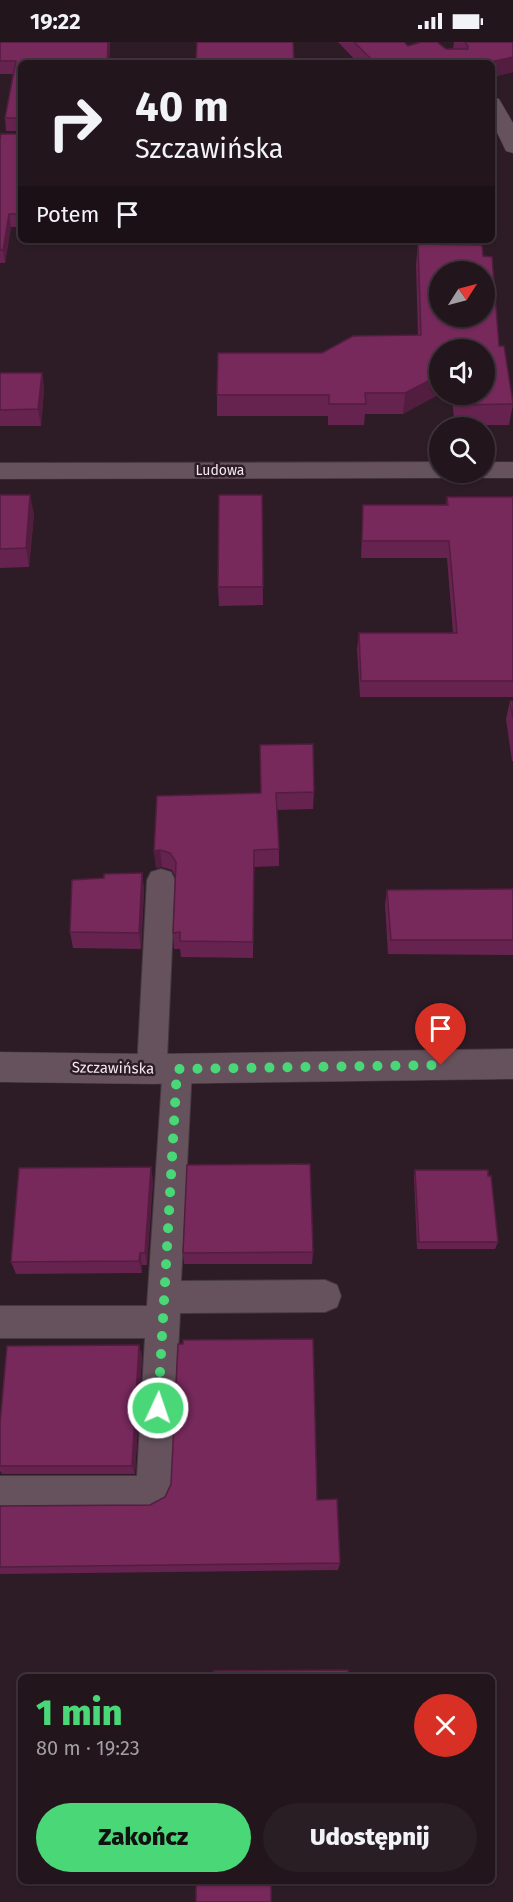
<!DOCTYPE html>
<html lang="pl">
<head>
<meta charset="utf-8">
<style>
	:root { --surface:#22151c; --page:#2a1e25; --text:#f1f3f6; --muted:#a29fa3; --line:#3f343b; --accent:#4ad778 }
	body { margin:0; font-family:"Fira Sans",sans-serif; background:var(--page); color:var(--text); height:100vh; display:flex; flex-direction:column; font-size:22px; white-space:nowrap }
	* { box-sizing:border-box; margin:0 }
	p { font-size:20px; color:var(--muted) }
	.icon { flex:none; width:33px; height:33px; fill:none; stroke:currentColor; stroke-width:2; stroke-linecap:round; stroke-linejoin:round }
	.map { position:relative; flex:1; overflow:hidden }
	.panel { position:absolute; left:18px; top:1632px; width:477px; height:210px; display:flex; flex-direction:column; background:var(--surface); border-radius:9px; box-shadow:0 2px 4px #0004,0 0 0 2px var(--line) }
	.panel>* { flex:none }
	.top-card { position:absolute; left:18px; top:18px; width:477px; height:183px; border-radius:9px; box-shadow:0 2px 4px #0004,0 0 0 2px var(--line); background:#22151c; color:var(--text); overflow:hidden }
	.needle { width:39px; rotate:54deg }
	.buttons { position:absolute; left:429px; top:219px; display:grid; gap:12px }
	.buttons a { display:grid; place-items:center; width:66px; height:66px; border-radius:50%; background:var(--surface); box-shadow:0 2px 4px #0004,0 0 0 2px var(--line); font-size:30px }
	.pin { position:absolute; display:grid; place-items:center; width:51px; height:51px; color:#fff; margin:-62px -26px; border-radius:50% 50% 50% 0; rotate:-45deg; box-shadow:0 0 6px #0007 }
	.pin .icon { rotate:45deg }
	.me { position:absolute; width:66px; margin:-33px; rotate:3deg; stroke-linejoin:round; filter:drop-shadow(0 0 4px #0008) }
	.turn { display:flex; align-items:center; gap:21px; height:126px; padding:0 18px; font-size:27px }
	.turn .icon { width:78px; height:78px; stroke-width:2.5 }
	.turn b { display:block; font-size:42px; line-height:51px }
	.then { display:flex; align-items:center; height:57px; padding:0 18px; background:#0003; gap:12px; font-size:22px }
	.round { display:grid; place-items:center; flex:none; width:63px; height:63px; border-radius:32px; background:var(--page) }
	.headline { display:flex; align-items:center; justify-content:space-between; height:102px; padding:0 18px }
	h1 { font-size:36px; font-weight:800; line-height:45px; color:var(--accent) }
	.cta { display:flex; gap:12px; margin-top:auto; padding:12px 18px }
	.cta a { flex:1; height:69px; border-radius:36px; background:var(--accent); color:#111; font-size:24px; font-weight:800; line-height:69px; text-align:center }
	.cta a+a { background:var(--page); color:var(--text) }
	.status { display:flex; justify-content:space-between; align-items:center; height:42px; padding:0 30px; background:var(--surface); direction:ltr }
	.status svg { height:16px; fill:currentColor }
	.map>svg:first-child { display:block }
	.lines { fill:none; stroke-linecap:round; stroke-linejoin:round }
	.lane-casing { stroke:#453840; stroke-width:2 }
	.street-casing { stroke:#453840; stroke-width:1 }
	.secondary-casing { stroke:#453840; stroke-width:1 }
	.lane { fill:#65525d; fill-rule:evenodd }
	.street { fill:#65525d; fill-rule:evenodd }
	.secondary { fill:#65525d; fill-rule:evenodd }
	.wall { fill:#66234f }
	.shaded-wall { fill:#531d40 }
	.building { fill:#77295c; stroke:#531d40; stroke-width:1.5; fill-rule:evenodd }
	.route { stroke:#4ad778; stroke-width:10; stroke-dasharray:0 18 }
	.labels { text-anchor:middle; stroke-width:5; stroke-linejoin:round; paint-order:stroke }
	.far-street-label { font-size:14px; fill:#f3e8ee; stroke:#2d1c26 }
	.street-label { font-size:15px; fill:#f3e8ee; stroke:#2d1c26 }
</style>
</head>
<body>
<div class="status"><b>19:22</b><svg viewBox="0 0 49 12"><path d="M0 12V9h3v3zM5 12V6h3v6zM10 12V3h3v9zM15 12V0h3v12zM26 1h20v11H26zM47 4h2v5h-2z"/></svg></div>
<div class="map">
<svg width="513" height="1860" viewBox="0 0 513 1860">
	<rect width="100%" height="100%" fill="#2d1c26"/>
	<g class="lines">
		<g class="lane-casing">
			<path id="lane" d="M 161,827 L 171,830 L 175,838 L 167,1017 L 177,1014 L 188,1018 L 192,1027 L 181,1239 L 325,1238 L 337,1243 L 341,1254 L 337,1265 L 325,1270 L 180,1271 L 171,1451 L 165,1463 L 153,1469 L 0,1470 L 0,1434 L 137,1434 L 145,1296 L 0,1296 L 0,1264 L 147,1264 L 162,1037 L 152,1040 L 141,1036 L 137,1027 L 147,838 L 151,830 Z"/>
		</g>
		<g class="street-casing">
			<g id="street">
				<path d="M 492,55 L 499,57 L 513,81 L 513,111 L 506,109 L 492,80 Z"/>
				<path d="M 440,420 L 440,430 L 451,430 L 449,434 L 440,436 L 0,437 L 0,421 Z"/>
				<path d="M 484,420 L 513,420 L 513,436 L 484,436 L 475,434 L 473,430 L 484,430 Z"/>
			</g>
		</g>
		<g class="secondary-casing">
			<path id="secondary" d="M 513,1007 L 513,1037 L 152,1042 L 0,1040 L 0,1010 L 152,1012 Z"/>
		</g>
		<use href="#lane" class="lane"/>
		<use href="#street" class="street"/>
		<use href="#secondary" class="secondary"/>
	</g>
	<g class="wall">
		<path d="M 0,0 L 110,0 L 109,21 L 21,89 L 6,89 L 5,76 L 13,32 L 0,32 Z"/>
		<path d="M 338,0 L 404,0 L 408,4 L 446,7 L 453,7 L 454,0 L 513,0 L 513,30 L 492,35 L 492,21 L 358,21 Z"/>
		<path d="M 21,90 L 21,185 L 11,185 L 5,221 L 0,221 L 0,98 L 19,92 Z"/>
		<path d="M 418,202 L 483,214 L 499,304 L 513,362 L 509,383 L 455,383 L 451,352 L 484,352 L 440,308 L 403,372 L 365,372 L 364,383 L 328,383 L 328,374 L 217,374 L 217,353 L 322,311 L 418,294 L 416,222 Z"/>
		<path d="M 0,331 L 42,331 L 44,347 L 41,384 L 0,384 Z"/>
		<path d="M 0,453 L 34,472 L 29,525 L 0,526 Z"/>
		<path d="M 262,453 L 263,563 L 219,564 L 218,545 Z"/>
		<path d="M 447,455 L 513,455 L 513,655 L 360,655 L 357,607 L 359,591 L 453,591 L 447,516 L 361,516 L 363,463 L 446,463 Z"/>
		<path d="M 510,659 L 513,659 L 513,719 L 512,719 L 506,677 Z"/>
		<path d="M 314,750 L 313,767 L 277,768 L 279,807 L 279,824 L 254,825 L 253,916 L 181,915 L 180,907 L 174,907 L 173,891 L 175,834 L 172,828 L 162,825 L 156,826 L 154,809 L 260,751 Z"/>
		<path d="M 142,831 L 144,848 L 141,907 L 73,906 L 70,890 L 104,836 Z"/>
		<path d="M 513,847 L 513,913 L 388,912 L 385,863 L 387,848 Z"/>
		<path d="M 415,1128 L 498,1200 L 495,1207 L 417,1207 L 414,1136 Z"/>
		<path d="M 153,1138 L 147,1223 L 142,1223 L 142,1231 L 16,1232 L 11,1220 Z"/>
		<path d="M 313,1210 L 312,1222 L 184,1222 L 183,1211 Z"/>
		<path d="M 139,1303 L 142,1314 L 135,1432 L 2,1432 L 0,1429 L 0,1382 Z"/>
		<path d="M 317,1458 L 340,1521 L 338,1528 L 0,1532 L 0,1464 L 150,1463 Z"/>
	</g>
	<g class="shaded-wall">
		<path d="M 108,0 L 110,0 L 109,21 L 107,21 Z"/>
		<path d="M 513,15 L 513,30 L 492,35 L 492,21 L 485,21 Z"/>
		<path d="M 9,172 L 11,185 L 5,221 L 3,208 Z"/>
		<path d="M 42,331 L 44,347 L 41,384 L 38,367 Z"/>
		<path d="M 440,333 L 440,352 L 403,372 L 405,351 Z"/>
		<path d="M 30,453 L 34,472 L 29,525 L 26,506 Z"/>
		<path d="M 160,808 L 162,825 L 156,826 L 154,809 Z"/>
		<path d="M 142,831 L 144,848 L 141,907 L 139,891 Z"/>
		<path d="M 151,1125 L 153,1138 L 147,1223 L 145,1211 Z"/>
		<path d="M 140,1211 L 142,1223 L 142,1231 L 139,1219 Z"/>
		<path d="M 139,1303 L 142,1314 L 135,1432 L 132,1424 Z"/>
	</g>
	<g class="building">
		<path d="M 0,0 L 108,0 L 107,21 L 21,21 L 21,81 L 21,76 L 5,76 L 16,19 L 0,19 Z"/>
		<path d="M 197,0 L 293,0 L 294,21 L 196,21 Z"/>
		<path d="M 354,0 L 404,0 L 408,4 L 421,0 L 437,0 L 446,7 L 468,7 L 468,4 L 465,0 L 513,0 L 513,15 L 485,21 L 375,21 Z"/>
		<path d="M 21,90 L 21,172 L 9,172 L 3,208 L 0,208 L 0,98 L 1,92 L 19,92 Z"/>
		<path d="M 418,202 L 482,203 L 483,214 L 492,215 L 499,304 L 504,304 L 513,362 L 458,363 L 457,352 L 484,352 L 484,308 L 440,308 L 440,333 L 405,351 L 365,351 L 366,362 L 329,362 L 329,353 L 217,353 L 218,311 L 322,311 L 353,294 L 421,293 ZM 440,230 L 484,230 L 484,274 L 440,274 Z"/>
		<path d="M 0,331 L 42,331 L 38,367 L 0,368 Z"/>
		<path d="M 0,453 L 30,453 L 26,506 L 0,507 Z"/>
		<path d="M 219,453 L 262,453 L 263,545 L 218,545 Z"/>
		<path d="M 447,455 L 513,455 L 513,639 L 361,639 L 359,591 L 457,591 L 449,499 L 362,499 L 363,463 L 448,463 Z"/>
		<path d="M 510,659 L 513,659 L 513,677 Z"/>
		<path d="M 313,702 L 314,750 L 276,751 L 279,807 L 254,808 L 253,900 L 180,899 L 180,890 L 173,891 L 176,820 L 170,811 L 160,808 L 154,809 L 157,754 L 261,751 L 260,703 Z"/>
		<path d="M 142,831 L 139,891 L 70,890 L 72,838 L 104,836 L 104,832 Z"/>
		<path d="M 513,847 L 513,898 L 391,898 L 387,848 Z"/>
		<path d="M 310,1122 L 313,1210 L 183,1211 L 187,1123 Z"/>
		<path d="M 151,1125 L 145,1211 L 140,1211 L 139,1219 L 11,1220 L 19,1126 Z"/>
		<path d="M 415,1128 L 488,1128 L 488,1134 L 491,1134 L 498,1200 L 419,1200 Z"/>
		<path d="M 313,1297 L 317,1458 L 337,1457 L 340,1521 L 0,1525 L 0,1464 L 150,1463 L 165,1455 L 171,1442 L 178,1302 L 183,1302 L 183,1298 Z"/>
		<path d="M 139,1303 L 132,1424 L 0,1424 L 0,1382 L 7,1304 Z"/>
		<path d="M 348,1628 L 348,1635 L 214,1635 L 214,1629 Z"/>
		<rect x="196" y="1839" width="75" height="21"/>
	</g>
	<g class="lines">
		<path class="route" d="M 158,1366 L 177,1027 L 441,1023"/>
	</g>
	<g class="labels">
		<g class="far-street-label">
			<text x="220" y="433">Ludowa</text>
		</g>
		<g class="street-label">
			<text transform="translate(113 1026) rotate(1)" y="5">Szczawińska</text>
		</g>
	</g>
</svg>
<div class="buttons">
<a><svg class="needle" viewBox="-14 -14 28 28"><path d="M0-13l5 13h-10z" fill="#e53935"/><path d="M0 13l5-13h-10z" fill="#a29fa3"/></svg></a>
<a><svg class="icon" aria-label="sound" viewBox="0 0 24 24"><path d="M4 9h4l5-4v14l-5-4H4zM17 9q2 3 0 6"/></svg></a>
<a><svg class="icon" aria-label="search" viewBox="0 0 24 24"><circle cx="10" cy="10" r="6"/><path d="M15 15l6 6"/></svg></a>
</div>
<div class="pin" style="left:441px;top:1023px;background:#d93025"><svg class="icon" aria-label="arrive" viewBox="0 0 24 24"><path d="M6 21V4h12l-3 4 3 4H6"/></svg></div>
<svg class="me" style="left:158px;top:1366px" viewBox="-20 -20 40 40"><circle r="17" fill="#4ad778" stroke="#fff" stroke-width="3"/><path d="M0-11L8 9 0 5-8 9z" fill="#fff"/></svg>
<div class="top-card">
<div class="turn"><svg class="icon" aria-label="right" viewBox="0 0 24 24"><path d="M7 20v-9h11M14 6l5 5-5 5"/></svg><div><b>40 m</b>Szczawińska</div></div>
<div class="then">Potem<svg class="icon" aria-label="arrive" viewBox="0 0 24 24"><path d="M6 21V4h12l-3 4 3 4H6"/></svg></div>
</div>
<section class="panel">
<div class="headline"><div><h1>1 min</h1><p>80 m · 19:23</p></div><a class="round" style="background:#d93025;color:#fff"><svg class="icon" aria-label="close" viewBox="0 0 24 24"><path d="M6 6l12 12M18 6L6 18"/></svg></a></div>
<div class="cta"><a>Zakończ</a><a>Udostępnij</a></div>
</section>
</div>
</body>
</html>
